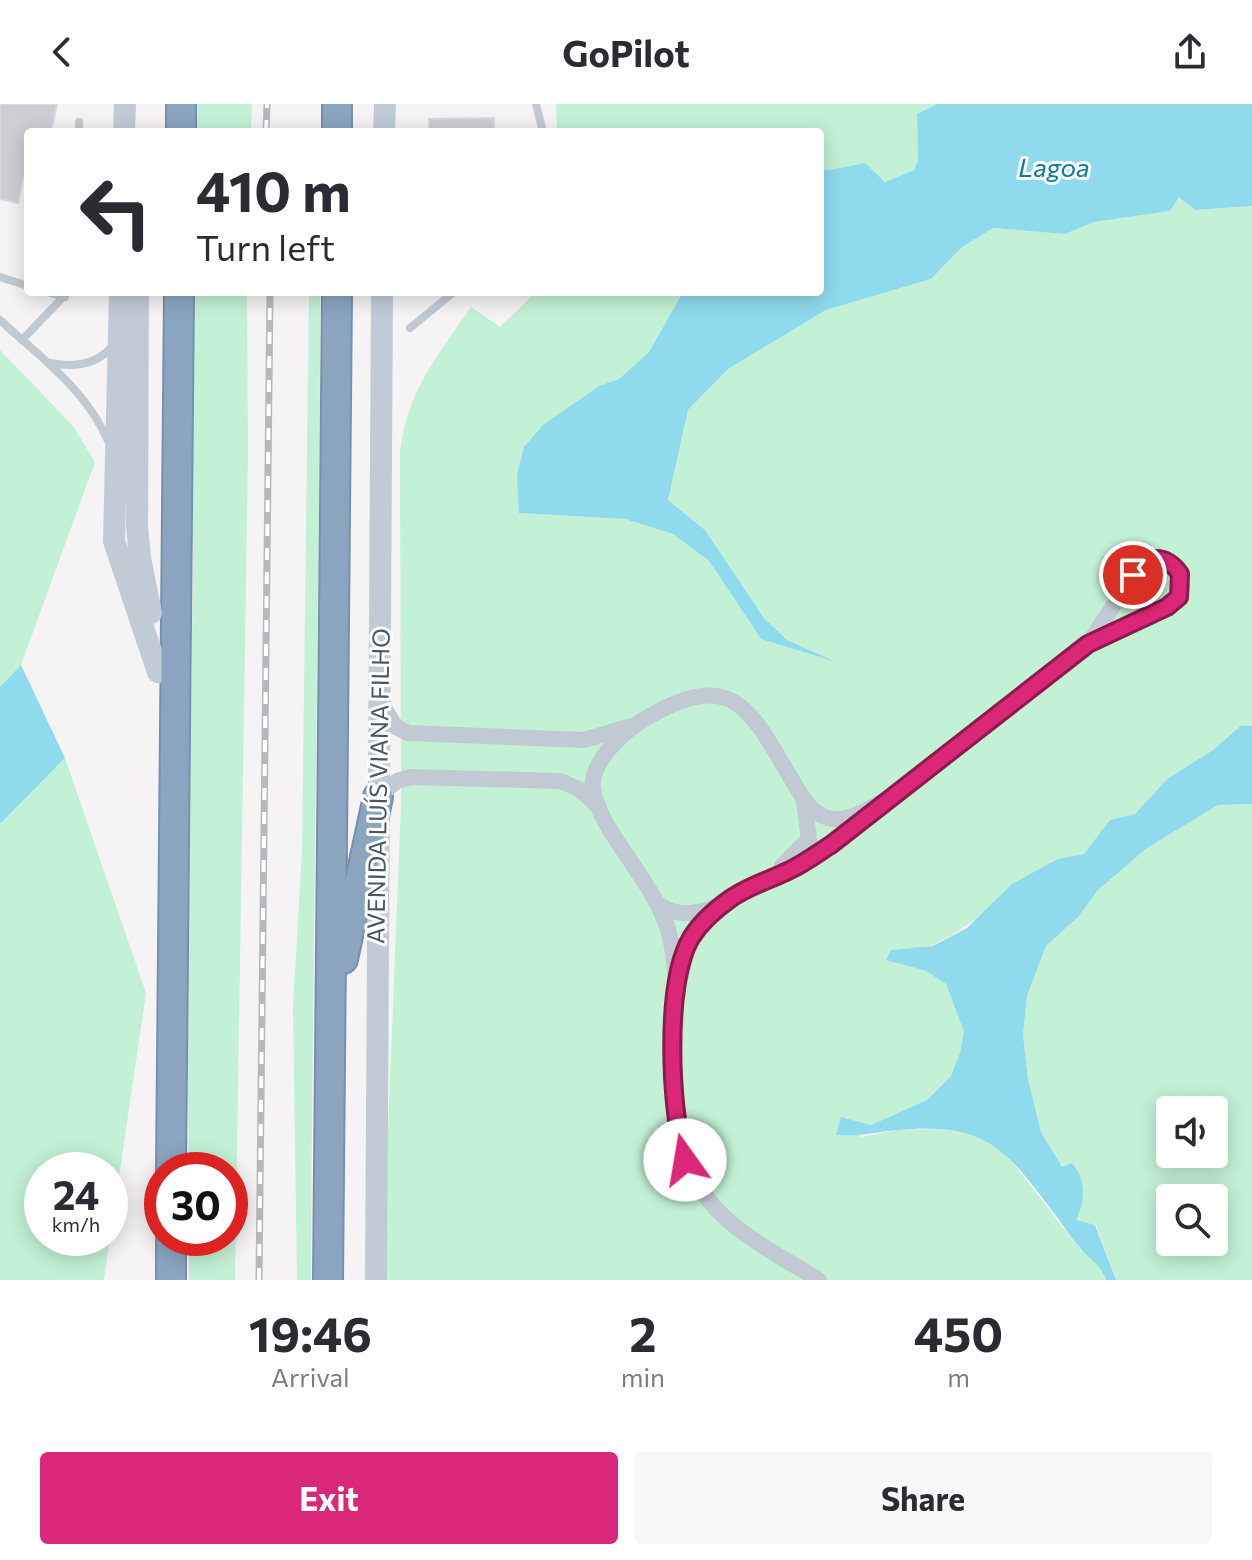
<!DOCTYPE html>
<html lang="en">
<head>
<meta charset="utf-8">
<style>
	:root { --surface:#fff; --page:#f7f7f7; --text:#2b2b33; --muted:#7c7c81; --accent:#db2777 }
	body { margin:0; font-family:Commissioner,sans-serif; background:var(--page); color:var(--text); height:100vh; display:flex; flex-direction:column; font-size:30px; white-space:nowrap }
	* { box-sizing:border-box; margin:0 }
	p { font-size:26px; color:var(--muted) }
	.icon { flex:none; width:44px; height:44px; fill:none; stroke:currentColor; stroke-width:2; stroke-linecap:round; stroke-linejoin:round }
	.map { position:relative; height:1176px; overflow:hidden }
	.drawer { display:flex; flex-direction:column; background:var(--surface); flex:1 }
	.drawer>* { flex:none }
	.guide { position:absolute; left:24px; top:24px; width:800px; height:168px; border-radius:8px; box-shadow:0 4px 20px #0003; background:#fff; color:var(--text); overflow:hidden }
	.tools { position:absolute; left:1156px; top:992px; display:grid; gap:16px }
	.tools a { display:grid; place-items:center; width:72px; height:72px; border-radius:8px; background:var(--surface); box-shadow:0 4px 20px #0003; font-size:40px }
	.speed { position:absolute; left:24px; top:1048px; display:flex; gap:16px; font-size:40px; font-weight:700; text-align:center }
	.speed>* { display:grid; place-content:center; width:104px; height:104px; border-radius:50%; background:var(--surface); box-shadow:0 4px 20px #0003; line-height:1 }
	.speed small { font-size:20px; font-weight:400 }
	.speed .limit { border:12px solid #d22; background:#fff; color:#111 }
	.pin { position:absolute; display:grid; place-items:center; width:68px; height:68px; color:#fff; margin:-34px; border:4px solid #fff; border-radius:50%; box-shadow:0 2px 8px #0007 }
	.me { position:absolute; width:88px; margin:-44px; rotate:347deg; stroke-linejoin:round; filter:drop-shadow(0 0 6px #0008) }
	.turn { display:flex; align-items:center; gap:28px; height:168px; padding:0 40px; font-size:36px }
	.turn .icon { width:104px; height:104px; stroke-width:2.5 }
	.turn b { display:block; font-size:56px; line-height:68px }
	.eta { display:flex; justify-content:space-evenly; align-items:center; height:136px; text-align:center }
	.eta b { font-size:48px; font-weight:700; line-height:56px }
	.cta { display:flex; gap:16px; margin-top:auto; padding:16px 40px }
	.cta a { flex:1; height:92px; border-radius:8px; background:var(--accent); color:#fff; font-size:32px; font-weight:700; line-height:92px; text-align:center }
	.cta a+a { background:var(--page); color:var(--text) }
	header { display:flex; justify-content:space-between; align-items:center; height:104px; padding:0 40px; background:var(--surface); font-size:36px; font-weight:700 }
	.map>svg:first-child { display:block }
	.green { fill:#c3f1d5; fill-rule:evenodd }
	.water { fill:#90daee }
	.building { fill:#cdcfd5; stroke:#d7d9de; stroke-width:2 }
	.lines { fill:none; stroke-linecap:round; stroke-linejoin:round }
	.highway-casing { stroke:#7690ad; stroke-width:32 }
	.lane { stroke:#c1cad2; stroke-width:8 }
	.street { stroke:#c1cad2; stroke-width:16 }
	.secondary { stroke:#c1cbd6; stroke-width:22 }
	.highway { stroke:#8ba5c1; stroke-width:28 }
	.rail-casing { stroke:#b5b8bd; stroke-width:7 }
	.rail { stroke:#fff; stroke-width:4; stroke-dasharray:12; stroke-linecap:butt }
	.route-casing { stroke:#8e194d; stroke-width:20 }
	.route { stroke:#db2777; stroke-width:14 }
	.labels { text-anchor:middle; stroke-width:6; stroke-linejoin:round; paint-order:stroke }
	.street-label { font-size:24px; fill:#4a5661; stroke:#fff }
	.water-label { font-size:26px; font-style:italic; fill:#0c7c9b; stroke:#fff }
</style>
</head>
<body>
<header><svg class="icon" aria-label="back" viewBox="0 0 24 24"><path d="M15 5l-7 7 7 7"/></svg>GoPilot<svg class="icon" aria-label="share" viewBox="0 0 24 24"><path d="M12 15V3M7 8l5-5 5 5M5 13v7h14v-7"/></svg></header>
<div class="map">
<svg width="1252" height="1176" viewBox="0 0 1252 1176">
	<rect width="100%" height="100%" fill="#f5f3f3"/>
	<g class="green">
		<path d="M 191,0 L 252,0 L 251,28 L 191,28 Z"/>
		<path d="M 556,0 L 937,0 L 917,10 L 918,56 L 914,66 L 885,78 L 865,59 L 829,66 L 820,65 L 820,28 L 557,28 Z"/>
		<path d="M 1179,93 L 1195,106 L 1252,102 L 1252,622 L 1239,622 L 1213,646 L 1167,675 L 1135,710 C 1108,713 1100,731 1084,750 C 1024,763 988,815 935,840 C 923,846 904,845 891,846 L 887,856 L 926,867 L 946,880 L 964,928 L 961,949 L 951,972 L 927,996 L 871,1021 L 841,1013 L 862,1033 L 896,1026 L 941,1025 L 970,1029 L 1001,1044 L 1081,1146 L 1101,1161 L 1106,1176 L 382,1176 L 401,700 L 400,348 C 407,287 437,253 471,203 L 500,223 L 536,188 L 683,188 L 649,248 L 619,275 L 599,282 L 544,320 L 519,409 L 625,415 L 673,430 L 709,457 L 761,535 L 830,556 L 787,536 L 764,514 L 705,426 L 668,396 L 688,306 L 728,265 L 826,206 L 931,175 L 961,144 L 993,124 L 1065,130 L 1094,118 L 1170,107 Z"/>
		<path d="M 190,188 L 247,188 L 248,350 L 235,1176 L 189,1176 L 189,1134 L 230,1134 L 230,1066 L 189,1066 L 187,921 L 193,464 Z"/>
		<path d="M 309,188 L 320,188 C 320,517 312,847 311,1176 L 297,1176 L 293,902 L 302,748 Z"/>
		<path d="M 0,246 L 73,322 L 95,358 L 21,561 L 0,583 Z"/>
		<path d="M 65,654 L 146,889 L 110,1134 L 110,1066 L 42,1066 L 42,1134 L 110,1134 L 104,1176 L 0,1176 L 0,720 Z"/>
		<path d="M 1252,700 L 1252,1176 L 1116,1176 L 1096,1121 L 1076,1117 L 1062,1063 L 1041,1028 L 1028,975 L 1023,931 L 1027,892 L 1046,842 L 1078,813 L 1098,786 L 1147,744 L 1218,701 ZM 1170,1006 L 1214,1006 L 1214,1050 L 1170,1050 ZM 1170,1094 L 1214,1094 L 1214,1138 L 1170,1138 Z"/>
	</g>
	<g class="water">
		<path d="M 937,0 L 1252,0 L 1252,102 L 1195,106 L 1179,93 L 1170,107 L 1094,118 L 1065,130 L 993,124 L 961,144 L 931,175 L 826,206 L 728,265 L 688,306 L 668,396 L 705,426 L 764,514 L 787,536 L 836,558 L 761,535 L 709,457 L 673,430 L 625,415 L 519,409 L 517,370 L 524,343 L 544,320 L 599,282 L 619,275 L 649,248 L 683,188 L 820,188 L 820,65 L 829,66 L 865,59 L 885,78 L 914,66 L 918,56 L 917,10 Z"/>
		<path d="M 21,561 L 65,654 L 0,720 L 0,583 Z"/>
		<path d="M 1240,622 L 1252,622 L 1252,700 L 1218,701 L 1147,744 L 1098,786 L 1078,813 L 1046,842 L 1027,892 L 1023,931 L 1028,975 L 1041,1028 L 1062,1063 L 1072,1059 C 1087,1076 1085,1098 1076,1116 L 1095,1121 L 1116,1176 L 1106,1176 C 1100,1159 1091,1157 1080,1144 C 1072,1135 1065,1124 1058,1114 C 1006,1047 990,1017 897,1026 C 876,1028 858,1033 836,1031 L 841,1013 L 871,1021 L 927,996 L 951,972 L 960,949 L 964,928 L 946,880 L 926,867 L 886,856 L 891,846 L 933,842 L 967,824 L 1012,780 L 1058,755 L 1084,750 L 1110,716 L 1135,710 L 1167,675 L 1213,646 Z"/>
	</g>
	<g class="building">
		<path d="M 0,0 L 57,0 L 51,28 L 28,28 L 28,75 L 23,74 L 18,99 L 0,95 Z"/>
		<path d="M 494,14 L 494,28 L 429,28 L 429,15 Z"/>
	</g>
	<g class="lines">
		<g class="highway-casing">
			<g id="highway">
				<path d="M 337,0 L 337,28"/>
				<path d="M 181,28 L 181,0"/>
				<path d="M 343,855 L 378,693"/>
				<path d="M 171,1066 L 179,188"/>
				<path d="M 171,1176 L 171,1134"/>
				<path d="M 328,1176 L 337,188"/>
			</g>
		</g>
		<g class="lane">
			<path d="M 536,0 L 543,28"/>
			<path d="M 79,28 L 79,18"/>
			<path d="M 0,173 L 28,182"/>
			<path d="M 47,188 L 65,193"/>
			<path d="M 0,216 C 41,254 87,286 109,339"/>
			<path d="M 410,224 L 454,188"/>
			<path d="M 22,236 L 68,188"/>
			<path d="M 50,259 C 72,263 97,262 112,242"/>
		</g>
		<g class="street">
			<circle cx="1157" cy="480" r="25"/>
			<path d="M 1089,539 L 1133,471"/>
			<path d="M 381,599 L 396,623 L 408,629 L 584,636 L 628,623"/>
			<path d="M 378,693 L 397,677 L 411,673 L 560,677 L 579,685 L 598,702"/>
			<path d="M 782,762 L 809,735 L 804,697"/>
			<path d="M 751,783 L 792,765 L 832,740 L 1088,540 L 1167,503"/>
			<path d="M 660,801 C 692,823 731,796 759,777"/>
			<path d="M 680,875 L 690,835 L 720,803"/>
			<path d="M 819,1176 C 777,1150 722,1124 697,1079 C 653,1001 690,912 669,829 C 656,779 599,727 593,685 C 590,659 620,631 640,618 C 736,558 751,608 798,686 C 806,699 817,714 834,715 C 851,717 875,701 890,694"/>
		</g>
		<g class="secondary">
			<path d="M 124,28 L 125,0"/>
			<path d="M 384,28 L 385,0"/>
			<path d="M 120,188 L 114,437 L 158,568"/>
			<path d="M 138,188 L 137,422 L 140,454 L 151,509"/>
			<path d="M 376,1176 L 382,188"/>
		</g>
		<use href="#highway" class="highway"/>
		<g class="rail-casing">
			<g id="rail">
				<path d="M 266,28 L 267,0"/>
				<path d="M 259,1176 L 270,188"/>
			</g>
		</g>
		<use href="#rail" class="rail"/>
	</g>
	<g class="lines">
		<g class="route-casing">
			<path id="route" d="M 685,1056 C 670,1006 664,879 691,834 C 700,819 716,805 730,795 C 748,782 770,776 790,766 C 805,759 818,749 832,740 L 1088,540 L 1167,503 L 1179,493 L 1180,470 C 1167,450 1144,450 1133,471"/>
		</g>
		<use href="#route" class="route"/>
	</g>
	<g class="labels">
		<g class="street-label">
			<text transform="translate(379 682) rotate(-89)" y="8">AVENIDA LUÍS VIANA FILHO</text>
		</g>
		<g class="water-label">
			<text x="1054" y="73">Lagoa</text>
		</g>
	</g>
</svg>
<div class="tools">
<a><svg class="icon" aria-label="sound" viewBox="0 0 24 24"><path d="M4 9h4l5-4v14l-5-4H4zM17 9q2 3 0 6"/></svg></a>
<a><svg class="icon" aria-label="search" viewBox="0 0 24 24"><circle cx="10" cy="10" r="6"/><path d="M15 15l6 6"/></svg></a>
</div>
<div class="speed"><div>24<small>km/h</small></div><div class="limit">30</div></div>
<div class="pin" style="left:1133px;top:471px;background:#d93025"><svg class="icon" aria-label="arrive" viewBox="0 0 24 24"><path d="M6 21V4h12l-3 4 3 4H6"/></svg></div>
<svg class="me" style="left:685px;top:1056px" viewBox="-20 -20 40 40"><circle r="19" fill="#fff"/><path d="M0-13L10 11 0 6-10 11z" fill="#db2777"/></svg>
<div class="guide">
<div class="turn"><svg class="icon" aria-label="left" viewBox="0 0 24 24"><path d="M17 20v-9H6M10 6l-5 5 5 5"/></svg><div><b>410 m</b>Turn left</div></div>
</div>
</div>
<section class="drawer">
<div class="eta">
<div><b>19:46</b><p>Arrival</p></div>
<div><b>2</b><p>min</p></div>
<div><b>450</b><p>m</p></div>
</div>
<div class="cta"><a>Exit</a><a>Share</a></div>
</section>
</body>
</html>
